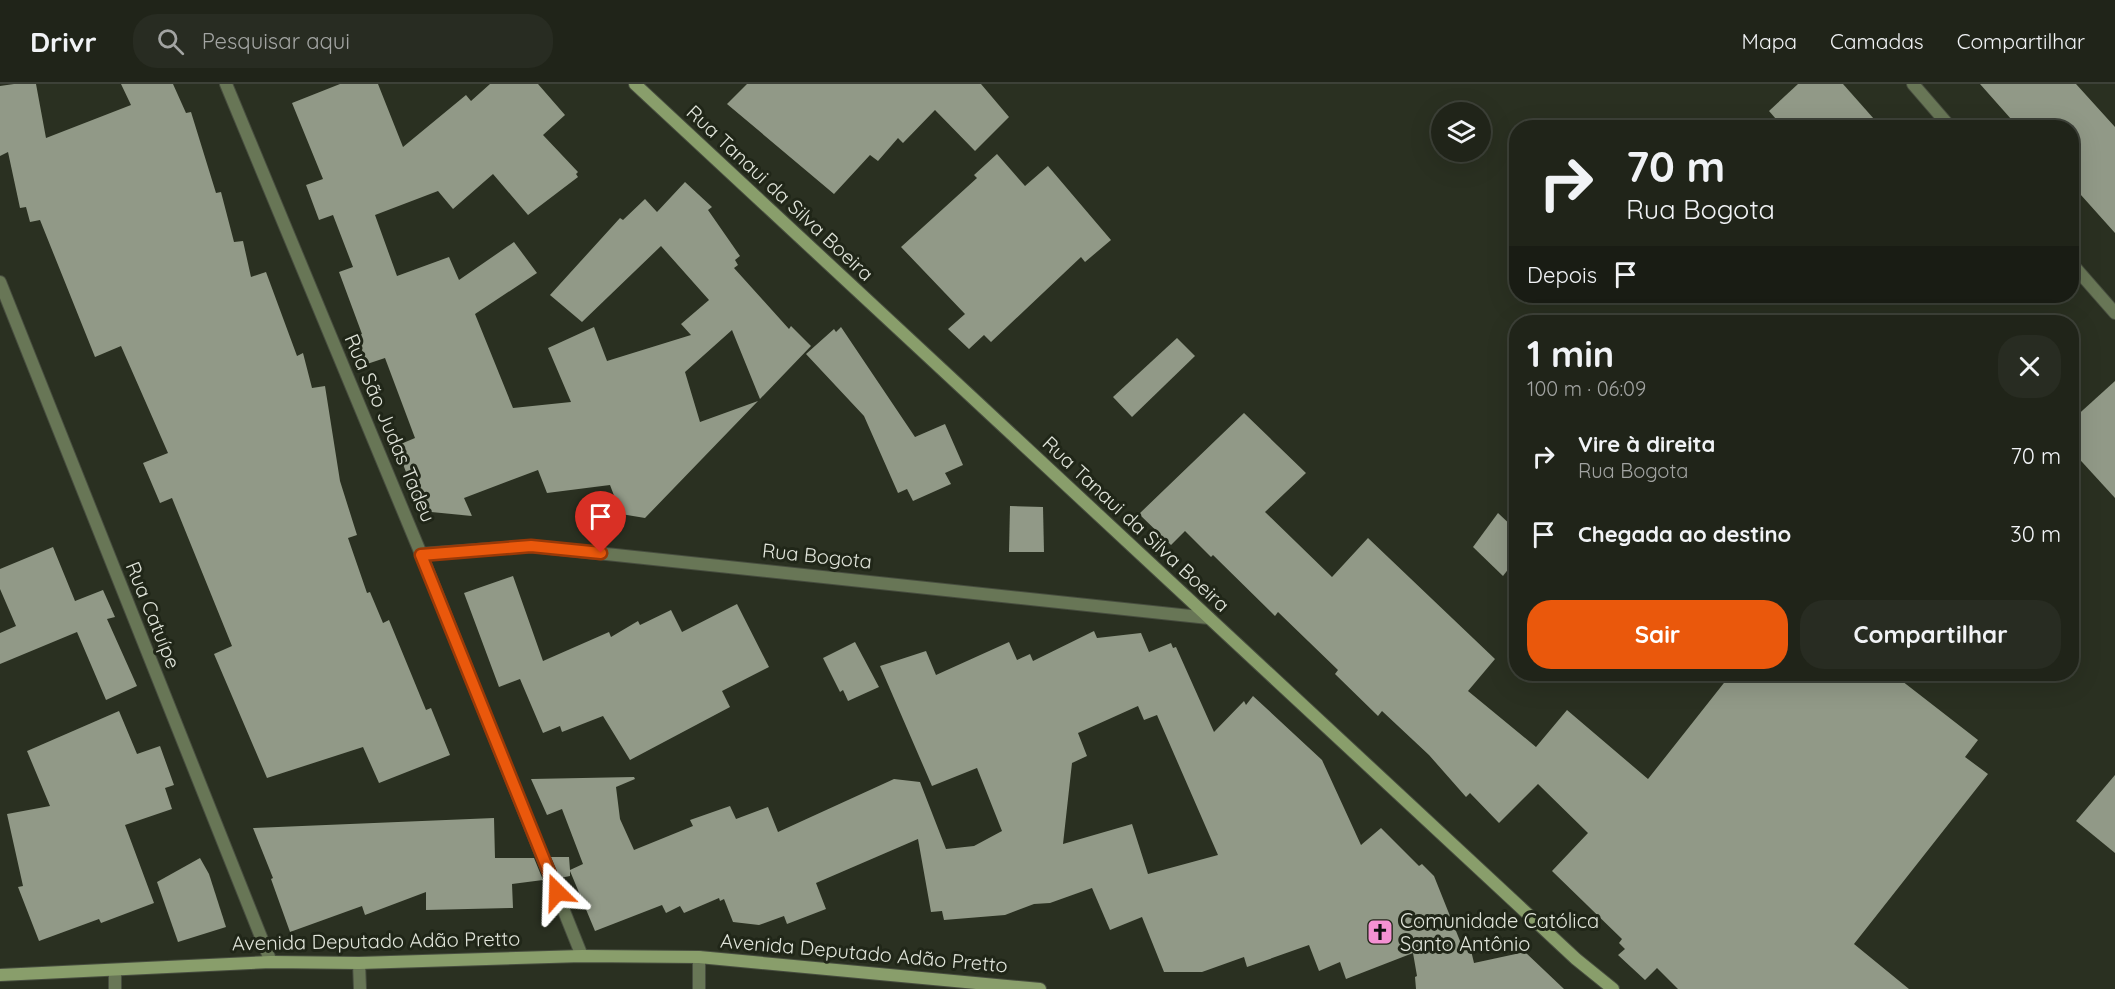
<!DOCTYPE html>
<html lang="pt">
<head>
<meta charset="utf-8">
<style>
	:root { --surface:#202419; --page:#282c22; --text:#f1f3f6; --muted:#a2a4a2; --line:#3d4138; --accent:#ea580c }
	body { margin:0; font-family:Quicksand,sans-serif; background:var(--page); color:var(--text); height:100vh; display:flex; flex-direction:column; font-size:22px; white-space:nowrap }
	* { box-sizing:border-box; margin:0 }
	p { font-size:20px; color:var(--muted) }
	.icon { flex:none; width:33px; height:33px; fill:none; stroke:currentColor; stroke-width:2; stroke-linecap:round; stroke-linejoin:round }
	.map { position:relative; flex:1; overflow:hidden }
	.panel { position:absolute; left:1509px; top:231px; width:570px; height:366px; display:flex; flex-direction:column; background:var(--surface); border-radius:24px; box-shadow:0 6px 24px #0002,0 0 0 2px var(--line) }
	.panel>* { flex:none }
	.guide { position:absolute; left:1509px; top:36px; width:570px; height:183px; border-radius:24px; box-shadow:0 6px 24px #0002,0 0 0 2px var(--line); background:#202419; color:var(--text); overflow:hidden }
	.fabs { position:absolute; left:1431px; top:18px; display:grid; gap:12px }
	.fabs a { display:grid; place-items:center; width:60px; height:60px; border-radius:50%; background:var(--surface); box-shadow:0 6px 24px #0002,0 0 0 2px var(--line); font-size:30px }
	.pin { position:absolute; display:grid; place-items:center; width:51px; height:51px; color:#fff; margin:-62px -26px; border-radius:50% 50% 50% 0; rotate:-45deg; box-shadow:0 0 6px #0007 }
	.pin .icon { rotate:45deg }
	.me { position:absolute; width:66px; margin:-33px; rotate:338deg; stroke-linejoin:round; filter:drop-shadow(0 0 4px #0008) }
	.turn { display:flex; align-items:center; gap:21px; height:126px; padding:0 18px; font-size:27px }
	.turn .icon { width:78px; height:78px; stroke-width:2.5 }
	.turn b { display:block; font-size:42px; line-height:51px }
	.then { display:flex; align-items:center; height:57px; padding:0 18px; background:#0003; gap:12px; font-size:22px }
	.round { display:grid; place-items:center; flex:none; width:63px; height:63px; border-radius:24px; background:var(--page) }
	.overview { display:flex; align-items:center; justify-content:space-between; height:102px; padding:0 18px }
	h1 { font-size:36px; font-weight:800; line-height:45px }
	.primary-button { display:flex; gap:12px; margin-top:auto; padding:12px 18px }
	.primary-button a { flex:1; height:69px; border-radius:24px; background:var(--accent); color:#fff; font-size:24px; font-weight:800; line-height:69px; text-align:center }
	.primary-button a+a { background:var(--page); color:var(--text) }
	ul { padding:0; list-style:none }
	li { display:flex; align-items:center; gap:18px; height:78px; padding:0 18px }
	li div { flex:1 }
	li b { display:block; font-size:22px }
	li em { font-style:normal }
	header { display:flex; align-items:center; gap:36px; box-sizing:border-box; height:84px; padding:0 30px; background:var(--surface); border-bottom:2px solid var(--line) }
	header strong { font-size:28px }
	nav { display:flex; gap:33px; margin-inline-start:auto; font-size:21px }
	.search { width:420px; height:54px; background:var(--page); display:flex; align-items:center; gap:15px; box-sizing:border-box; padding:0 21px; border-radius:24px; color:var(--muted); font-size:22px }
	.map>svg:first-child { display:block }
	.building { fill:#919987; fill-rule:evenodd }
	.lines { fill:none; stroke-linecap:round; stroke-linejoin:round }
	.lane-casing { stroke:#474d3f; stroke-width:14 }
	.street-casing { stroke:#474d3f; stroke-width:14 }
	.secondary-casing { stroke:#474d3f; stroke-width:14 }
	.lane { stroke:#687656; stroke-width:12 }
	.street { stroke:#687656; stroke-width:12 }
	.secondary { stroke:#899e6b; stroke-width:12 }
	.route-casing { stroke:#983908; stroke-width:15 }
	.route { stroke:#ea580c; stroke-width:10 }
	.labels { text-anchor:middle; stroke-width:6; stroke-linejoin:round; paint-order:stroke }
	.street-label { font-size:20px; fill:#e1e5db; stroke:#202618 }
	.poi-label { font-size:20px; fill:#e1e5db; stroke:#202618; text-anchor:start }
</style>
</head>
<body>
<header>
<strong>Drivr</strong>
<div class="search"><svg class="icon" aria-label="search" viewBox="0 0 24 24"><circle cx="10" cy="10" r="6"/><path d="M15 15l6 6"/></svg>Pesquisar aqui</div>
<nav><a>Mapa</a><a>Camadas</a><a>Compartilhar</a></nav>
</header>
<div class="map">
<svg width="2115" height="905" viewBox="0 0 2115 905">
	<rect width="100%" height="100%" fill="#2a3021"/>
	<g class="building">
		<path d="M 14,0 L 36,0 L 46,54 L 131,21 L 121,0 L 173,0 L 186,29 L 191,28 L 216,109 L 221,108 L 234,158 L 243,157 L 251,193 L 266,188 L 297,272 L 303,269 L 312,304 L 325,302 L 340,397 L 357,451 L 348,454 L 367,509 L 370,508 L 383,539 L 389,536 L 426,626 L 431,624 L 450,671 L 379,699 L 363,663 L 267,694 L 214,570 L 232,562 L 172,414 L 160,419 L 143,379 L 168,369 L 121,262 L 95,273 L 40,136 L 30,138 L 26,123 L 20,124 L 8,68 L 0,72 L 0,2 Z"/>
		<path d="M 340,0 L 378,0 L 403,63 L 466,11 L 471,17 L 490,0 L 538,0 L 565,31 L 543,51 L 578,88 L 576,90 L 578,93 L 528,131 L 493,90 L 453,125 L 438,107 L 375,131 L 397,192 L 449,173 L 459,196 L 514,158 L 537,189 L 475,230 L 513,324 L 571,318 L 548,264 L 594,243 L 607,277 L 691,251 L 681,240 L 709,216 L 661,162 L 582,238 L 550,211 L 620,134 L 623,136 L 645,115 L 657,128 L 685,98 L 712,123 L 708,126 L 740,172 L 735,176 L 738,181 L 734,184 L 789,245 L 791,242 L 811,262 L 760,315 L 732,246 L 685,288 L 700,338 L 758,317 L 645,434 L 621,430 L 610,401 L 547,409 L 538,386 L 464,414 L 472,432 L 421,427 L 396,362 L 415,354 L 385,274 L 367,280 L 357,252 L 362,250 L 339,188 L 353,183 L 333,131 L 319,136 L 306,101 L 323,95 L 292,19 Z"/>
		<path d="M 747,0 L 981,0 L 1009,33 L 975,67 L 935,26 L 903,59 L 898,54 L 878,77 L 870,71 L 834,110 L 727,20 Z"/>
		<path d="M 1798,0 L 1843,0 L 1882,44 L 1784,44 L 1769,27 Z"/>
		<path d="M 1980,0 L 2076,0 L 2115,43 L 2115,149 L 2072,101 L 2072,44 L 2019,44 Z"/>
		<path d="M 997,70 L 1025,102 L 1048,82 L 1111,156 L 1085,178 L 1081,173 L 991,258 L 984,251 L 969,265 L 948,245 L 965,230 L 901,163 L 977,94 L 974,91 Z"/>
		<path d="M 841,243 L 915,353 L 945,340 L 963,381 L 945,389 L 951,400 L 913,417 L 907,405 L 898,409 L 864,332 L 806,270 L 834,245 L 836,248 Z"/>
		<path d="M 1177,254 L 1195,272 L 1132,333 L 1113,313 Z"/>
		<path d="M 2115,297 L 2115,414 L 2072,367 L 2072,336 Z"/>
		<path d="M 1244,329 L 1306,389 L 1265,428 L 1332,493 L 1368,454 L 1495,575 L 1468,607 L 1536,663 L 1567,626 L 1648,695 L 1731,590 L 1893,590 L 1978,656 L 1965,673 L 1988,690 L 1854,860 L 1909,905 L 1678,905 L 1657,884 L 1645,896 L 1618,871 L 1625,865 L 1619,859 L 1622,855 L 1552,787 L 1588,749 L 1538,700 L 1499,739 L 1470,709 L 1466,713 L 1429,671 L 1382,627 L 1378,632 L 1335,590 L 1338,586 L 1278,528 L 1275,532 L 1213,471 L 1211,473 L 1185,447 L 1171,461 L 1139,430 Z"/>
		<path d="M 1010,422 L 1043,423 L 1044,468 L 1009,468 Z"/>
		<path d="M 1498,429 L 1516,446 L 1516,475 L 1503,492 L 1473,463 Z"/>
		<path d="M 53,463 L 75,517 L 103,506 L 115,533 L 107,535 L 137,602 L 106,616 L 77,548 L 0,580 L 0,549 L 16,542 L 0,505 L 0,485 Z"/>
		<path d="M 513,492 L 543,577 L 609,548 L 611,553 L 638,537 L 640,541 L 671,526 L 682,548 L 737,520 L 769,583 L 722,607 L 730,623 L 630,676 L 603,632 L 562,648 L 560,642 L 543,649 L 520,595 L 499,603 L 464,509 Z"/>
		<path d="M 1094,547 L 1097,554 L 1141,549 L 1149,568 L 1171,559 L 1173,564 L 1176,563 L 1214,648 L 1244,617 L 1246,621 L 1253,612 L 1322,676 L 1361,761 L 1381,744 L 1419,782 L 1422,780 L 1434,792 L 1460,857 L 1468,854 L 1474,879 L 1525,868 L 1564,905 L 1416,905 L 1415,893 L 1417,892 L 1413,869 L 1346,895 L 1340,878 L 1319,887 L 1309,861 L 1247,883 L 1244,873 L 1202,888 L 1164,888 L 1142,833 L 1110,846 L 1092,804 L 1050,819 L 1034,820 L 1005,831 L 944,836 L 942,827 L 931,828 L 918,755 L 816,799 L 826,825 L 787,840 L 784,832 L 759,841 L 733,838 L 724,815 L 720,817 L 719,814 L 684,829 L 680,822 L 666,829 L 662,821 L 595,847 L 570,787 L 570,792 L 560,794 L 551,773 L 569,773 L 570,786 L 583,780 L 562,725 L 547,731 L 531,695 L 634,693 L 635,695 L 616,703 L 620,735 L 634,766 L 693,742 L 690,736 L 730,722 L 736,735 L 768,723 L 778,748 L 894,695 L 920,698 L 946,765 L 974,762 L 1002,747 L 977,684 L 932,702 L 880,582 L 926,567 L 936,591 L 1009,558 L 1017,576 L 1030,570 L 1033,577 ZM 1138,622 L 1144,636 L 1157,631 L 1218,771 L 1148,790 L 1132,740 L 1063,760 L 1072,679 L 1087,672 L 1078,649 Z"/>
		<path d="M 855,558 L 879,603 L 848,617 L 843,606 L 840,608 L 823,574 Z"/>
		<path d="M 119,627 L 137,670 L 160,662 L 174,701 L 165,704 L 172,725 L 125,741 L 154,819 L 101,839 L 99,835 L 39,857 L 18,803 L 23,802 L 7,730 L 50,722 L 27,667 Z"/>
		<path d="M 2115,691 L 2115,769 L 2076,737 Z"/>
		<path d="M 494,734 L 495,774 L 534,774 L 543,796 L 512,800 L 513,824 L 426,826 L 426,808 L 365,831 L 362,822 L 290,848 L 271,795 L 273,794 L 253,744 Z"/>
		<path d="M 200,774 L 209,790 L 226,843 L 178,858 L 157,798 Z"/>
	</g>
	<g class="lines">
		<g class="lane-casing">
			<g id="lane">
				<path d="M 1913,0 L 1951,44"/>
				<path d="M 2072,180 L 2115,229"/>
			</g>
		</g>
		<g class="street-casing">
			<g id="street">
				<path d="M 226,0 L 421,470 L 582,872"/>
				<path d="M 0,198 L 271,878"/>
				<path d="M 421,470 L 531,462 L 1209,534"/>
				<path d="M 699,873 L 699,905"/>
				<path d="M 359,879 L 360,905"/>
				<path d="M 115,886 L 115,905"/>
			</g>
		</g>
		<g class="secondary-casing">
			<g id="secondary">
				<path d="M 635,0 L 1576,875 L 1613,905"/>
				<path d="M 0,891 L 271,878 L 359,879 L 582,872 L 699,873 L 1040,905"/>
			</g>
		</g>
		<use href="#lane" class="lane"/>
		<use href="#street" class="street"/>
		<use href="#secondary" class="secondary"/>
	</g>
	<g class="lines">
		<g class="route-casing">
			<path id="route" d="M 557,808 L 421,471 L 531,462 L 601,469"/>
		</g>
		<use href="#route" class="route"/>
	</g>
	<defs>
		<g id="church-square" transform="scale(1.35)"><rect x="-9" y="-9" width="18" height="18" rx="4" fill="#f491d3" stroke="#202618"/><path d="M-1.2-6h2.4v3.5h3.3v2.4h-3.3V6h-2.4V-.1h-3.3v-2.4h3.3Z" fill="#111"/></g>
	</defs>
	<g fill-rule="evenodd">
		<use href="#church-square" x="1380" y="848"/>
	</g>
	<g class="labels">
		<g class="street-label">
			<text transform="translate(780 109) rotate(43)" y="7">Rua Tanaui da Silva Boeira</text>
			<text transform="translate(390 344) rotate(67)" y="7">Rua São Judas Tadeu</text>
			<text transform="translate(1136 440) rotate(43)" y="7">Rua Tanaui da Silva Boeira</text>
			<text transform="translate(817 472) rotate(6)" y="7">Rua Bogota</text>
			<text transform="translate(153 531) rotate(68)" y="7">Rua Catuípe</text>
			<text transform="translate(376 857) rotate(-1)" y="7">Avenida Deputado Adão Pretto</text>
			<text transform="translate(864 869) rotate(5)" y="7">Avenida Deputado Adão Pretto</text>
		</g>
		<g class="poi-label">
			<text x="1400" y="844">Comunidade Católica<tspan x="1400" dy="23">Santo Antônio</tspan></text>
		</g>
	</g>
</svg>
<div class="fabs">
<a><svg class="icon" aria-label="layers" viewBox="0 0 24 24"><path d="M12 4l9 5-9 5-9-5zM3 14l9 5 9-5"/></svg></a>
</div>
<div class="pin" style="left:601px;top:469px;background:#d93025"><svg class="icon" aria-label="arrive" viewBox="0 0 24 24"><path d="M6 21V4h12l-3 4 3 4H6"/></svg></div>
<svg class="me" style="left:557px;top:808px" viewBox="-20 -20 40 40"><path d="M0-17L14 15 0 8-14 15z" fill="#ea580c" stroke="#fff" stroke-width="4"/></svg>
<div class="guide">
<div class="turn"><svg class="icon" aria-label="right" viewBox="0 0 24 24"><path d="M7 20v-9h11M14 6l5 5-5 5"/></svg><div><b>70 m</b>Rua Bogota</div></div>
<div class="then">Depois<svg class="icon" aria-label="arrive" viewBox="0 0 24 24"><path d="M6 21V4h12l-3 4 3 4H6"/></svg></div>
</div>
<section class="panel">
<div class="overview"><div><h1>1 min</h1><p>100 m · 06:09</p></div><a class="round"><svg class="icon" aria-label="close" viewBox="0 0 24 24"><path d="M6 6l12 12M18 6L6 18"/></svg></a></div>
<ul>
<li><svg class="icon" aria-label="right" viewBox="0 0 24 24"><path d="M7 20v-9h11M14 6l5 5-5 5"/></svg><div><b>Vire à direita</b><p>Rua Bogota</p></div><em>70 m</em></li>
<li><svg class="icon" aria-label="arrive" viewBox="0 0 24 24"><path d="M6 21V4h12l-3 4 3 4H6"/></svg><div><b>Chegada ao destino</b></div><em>30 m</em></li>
</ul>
<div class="primary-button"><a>Sair</a><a>Compartilhar</a></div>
</section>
</div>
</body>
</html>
